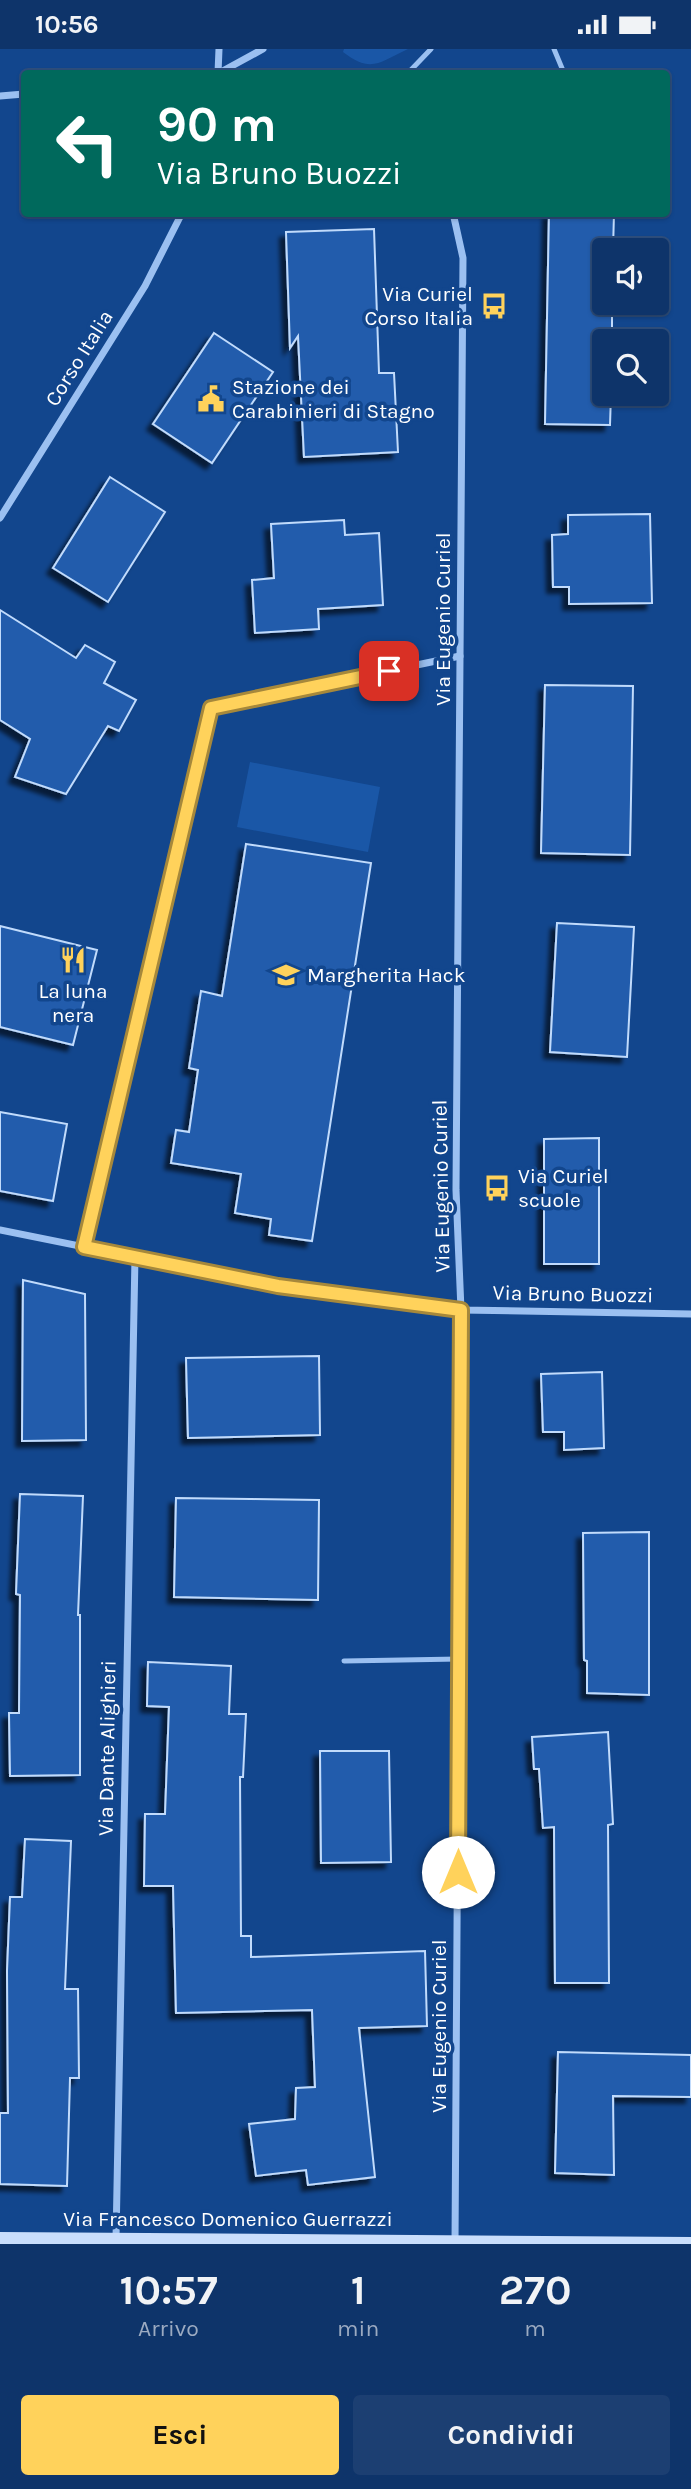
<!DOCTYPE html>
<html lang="it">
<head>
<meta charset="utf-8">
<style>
	:root { --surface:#0e346a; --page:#1c3f72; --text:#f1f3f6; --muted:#9baac1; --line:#2e4f7e; --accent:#ffd25b }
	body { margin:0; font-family:Karla,sans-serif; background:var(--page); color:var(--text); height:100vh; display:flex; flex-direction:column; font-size:26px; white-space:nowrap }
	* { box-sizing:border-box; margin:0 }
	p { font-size:23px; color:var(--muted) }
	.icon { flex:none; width:38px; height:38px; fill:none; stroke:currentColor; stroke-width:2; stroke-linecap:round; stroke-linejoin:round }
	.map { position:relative; height:2195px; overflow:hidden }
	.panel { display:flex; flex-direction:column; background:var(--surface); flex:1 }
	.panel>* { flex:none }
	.banner { position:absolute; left:21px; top:21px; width:649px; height:147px; border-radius:7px; box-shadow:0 2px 5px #0004,0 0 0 2px var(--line); background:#00695c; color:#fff; overflow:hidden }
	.tools { position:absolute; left:592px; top:189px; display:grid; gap:14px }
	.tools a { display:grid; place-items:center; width:77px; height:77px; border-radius:7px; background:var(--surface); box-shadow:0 2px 5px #0004,0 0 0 2px var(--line); font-size:35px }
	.pin { position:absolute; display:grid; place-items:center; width:60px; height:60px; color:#fff; margin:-30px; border-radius:14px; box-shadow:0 4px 10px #0006 }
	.me { position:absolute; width:77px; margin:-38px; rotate:0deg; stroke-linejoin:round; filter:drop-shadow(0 0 5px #0008) }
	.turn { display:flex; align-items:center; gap:24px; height:147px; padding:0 21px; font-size:32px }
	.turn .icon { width:91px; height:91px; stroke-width:2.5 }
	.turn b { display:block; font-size:49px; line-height:60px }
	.eta { display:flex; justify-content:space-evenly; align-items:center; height:119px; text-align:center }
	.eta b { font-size:42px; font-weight:700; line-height:49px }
	.action { display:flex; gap:14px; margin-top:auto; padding:14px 21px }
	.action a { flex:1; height:80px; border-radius:7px; background:var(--accent); color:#111; font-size:28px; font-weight:700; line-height:80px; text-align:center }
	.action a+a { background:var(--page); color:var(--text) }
	.status { display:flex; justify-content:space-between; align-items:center; height:49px; padding:0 35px; background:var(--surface); direction:ltr }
	.status svg { height:19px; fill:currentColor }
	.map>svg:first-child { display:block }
	.green { fill:#1a57a7 }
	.building { fill:#205cac; stroke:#c1dbfc; stroke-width:2; filter:url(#shadow) }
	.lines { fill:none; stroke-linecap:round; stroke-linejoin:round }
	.lane { stroke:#9bc0f1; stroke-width:5 }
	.street { stroke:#9bc0f1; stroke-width:7 }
	.secondary { stroke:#c9defc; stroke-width:14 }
	.route-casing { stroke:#a6883b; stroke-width:18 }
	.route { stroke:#ffd25b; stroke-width:12 }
	.labels { text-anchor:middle; stroke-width:7; stroke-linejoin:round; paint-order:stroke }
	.poi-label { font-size:21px; fill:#fff; stroke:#12468d; text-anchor:start }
	.street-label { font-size:21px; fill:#fff; stroke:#12468d }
</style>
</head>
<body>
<div class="status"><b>10:56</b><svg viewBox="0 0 49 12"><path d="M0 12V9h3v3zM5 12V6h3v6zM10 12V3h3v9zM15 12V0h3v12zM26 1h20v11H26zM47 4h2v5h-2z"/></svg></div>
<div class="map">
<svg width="691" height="2195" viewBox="0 0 691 2195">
	<defs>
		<filter id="shadow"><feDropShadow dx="-6" dy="6" stdDeviation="2" flood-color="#0009"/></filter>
	</defs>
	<rect width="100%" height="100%" fill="#12468d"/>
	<g class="green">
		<path d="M 344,0 L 408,0 C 379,13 372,25 343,3 Z"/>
		<path d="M 250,713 L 380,738 L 368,803 L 237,778 Z"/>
	</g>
	<g class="building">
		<path d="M 549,164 L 614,164 L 613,201 L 604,201 L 604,254 L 612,254 L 612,292 L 604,292 L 604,345 L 611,345 L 610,376 L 545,375 Z"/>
		<path d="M 374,180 L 379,324 L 394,324 L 398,403 L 304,408 L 298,287 L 290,299 L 286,183 Z"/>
		<path d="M 214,284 L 273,323 L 212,414 L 153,375 Z"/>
		<path d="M 110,428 L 165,463 L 108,553 L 53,519 Z"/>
		<path d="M 650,465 L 652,554 L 569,555 L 569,538 L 553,538 L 552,486 L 568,485 L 568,466 Z"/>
		<path d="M 344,471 L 345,486 L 379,484 L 383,556 L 318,560 L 319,580 L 255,584 L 252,531 L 274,529 L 271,475 Z"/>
		<path d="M 0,561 L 76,609 L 85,596 L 115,613 L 104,634 L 136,651 L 119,682 L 108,677 L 66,745 L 15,728 L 30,690 L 0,671 Z"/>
		<path d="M 545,636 L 633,637 L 630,806 L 541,804 Z"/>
		<path d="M 246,795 L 371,814 L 312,1192 L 269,1186 L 271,1170 L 235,1164 L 241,1125 L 171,1114 L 176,1081 L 189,1083 L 198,1021 L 189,1019 L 201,942 L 222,947 Z"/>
		<path d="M 557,874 L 634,878 L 627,1008 L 550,1003 Z"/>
		<path d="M 0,877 L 97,901 L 73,996 L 0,978 Z"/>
		<path d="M 0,1063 L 67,1075 L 53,1152 L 0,1142 Z"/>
		<path d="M 599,1089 L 599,1215 L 544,1215 L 544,1090 Z"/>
		<path d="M 23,1231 L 85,1245 L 86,1391 L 22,1392 Z"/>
		<path d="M 319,1307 L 320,1386 L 188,1389 L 186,1309 Z"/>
		<path d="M 602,1323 L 604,1399 L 564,1401 L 564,1383 L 543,1383 L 541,1325 Z"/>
		<path d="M 20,1445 L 83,1447 L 78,1566 L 80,1566 L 80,1726 L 10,1727 L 9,1664 L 19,1664 L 20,1546 L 16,1545 Z"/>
		<path d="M 176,1449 L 319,1451 L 318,1551 L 174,1548 Z"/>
		<path d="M 649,1483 L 649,1646 L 587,1644 L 587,1612 L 584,1611 L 583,1484 Z"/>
		<path d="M 148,1613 L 231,1617 L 229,1665 L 246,1665 L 243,1728 L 240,1728 L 241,1887 L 251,1887 L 251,1908 L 425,1902 L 427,1977 L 359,1979 L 375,2128 L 308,2136 L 306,2121 L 256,2127 L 249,2075 L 295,2070 L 296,2039 L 315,2038 L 312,1961 L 176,1964 L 173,1837 L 144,1837 L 145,1765 L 165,1765 L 169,1658 L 147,1657 Z"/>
		<path d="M 608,1683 L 613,1775 L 608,1776 L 609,1934 L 555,1934 L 554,1778 L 543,1779 L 539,1720 L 534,1720 L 532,1688 Z"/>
		<path d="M 320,1702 L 389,1702 L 391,1813 L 321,1814 Z"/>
		<path d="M 25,1790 L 71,1792 L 65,1940 L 78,1940 L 79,2029 L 70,2029 L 67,2137 L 0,2135 L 0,2064 L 8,2064 L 7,1922 L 10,1848 L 22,1848 Z"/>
		<path d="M 558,2003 L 691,2006 L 691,2048 L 613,2047 L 614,2126 L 555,2124 Z"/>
	</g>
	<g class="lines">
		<g class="lane">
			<path d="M 554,0 L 564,24"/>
			<path d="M 408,24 L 431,0"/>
			<path d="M 344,1612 L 459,1610"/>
		</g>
		<g class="street">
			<path d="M 218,24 L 219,0"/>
			<path d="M 219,24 L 263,0"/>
			<path d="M 0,47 L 24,45"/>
			<path d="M 453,164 L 463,209 L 456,1141 L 461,1261 L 455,2194"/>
			<path d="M 0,469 L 145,237 L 182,164"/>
			<path d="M 0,1181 L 278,1237 L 461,1261 L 691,1265"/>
			<path d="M 84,1198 L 210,659 L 460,607"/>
			<path d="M 116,2190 L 135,1208"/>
		</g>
		<path class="secondary" d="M 0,2190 L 691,2195"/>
	</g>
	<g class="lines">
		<g class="route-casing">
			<path id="route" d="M 389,622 L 211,659 L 84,1198 L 278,1237 L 461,1261 L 458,1823"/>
		</g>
		<use href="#route" class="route"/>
	</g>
	<defs>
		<g id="bus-bare" transform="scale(2.1)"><path d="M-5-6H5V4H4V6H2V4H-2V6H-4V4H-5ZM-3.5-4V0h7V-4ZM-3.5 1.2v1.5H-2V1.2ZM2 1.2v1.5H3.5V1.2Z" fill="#ffd25b" stroke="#12468d" stroke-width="2.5" paint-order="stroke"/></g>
		<g id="civic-bare" transform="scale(2.1)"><path d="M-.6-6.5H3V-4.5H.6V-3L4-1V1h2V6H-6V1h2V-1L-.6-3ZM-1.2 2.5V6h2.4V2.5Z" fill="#ffd25b" stroke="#12468d" stroke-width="2.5" paint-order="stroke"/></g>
		<g id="restaurant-bare" transform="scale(2.1)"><path d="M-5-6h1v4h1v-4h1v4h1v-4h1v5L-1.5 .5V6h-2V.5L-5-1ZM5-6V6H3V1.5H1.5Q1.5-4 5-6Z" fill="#ffd25b" stroke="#12468d" stroke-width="2.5" paint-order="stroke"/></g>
		<g id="school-bare" transform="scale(2.1)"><path d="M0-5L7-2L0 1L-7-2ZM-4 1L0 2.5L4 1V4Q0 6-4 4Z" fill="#ffd25b" stroke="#12468d" stroke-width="2.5" paint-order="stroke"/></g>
	</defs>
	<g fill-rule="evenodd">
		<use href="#bus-bare" x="494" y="257"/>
		<use href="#civic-bare" x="211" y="350"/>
		<use href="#restaurant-bare" x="73" y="911"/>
		<use href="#school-bare" x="286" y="926"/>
		<use href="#bus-bare" x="497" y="1139"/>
	</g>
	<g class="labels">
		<g class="poi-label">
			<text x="473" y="252" text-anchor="end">Via Curiel<tspan x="473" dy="24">Corso Italia</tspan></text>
			<text x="232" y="345">Stazione dei<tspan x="232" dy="24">Carabinieri di Stagno</tspan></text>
			<text x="307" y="933">Margherita Hack</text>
			<text x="73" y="949" text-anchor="middle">La luna<tspan x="73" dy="24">nera</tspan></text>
			<text x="518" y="1134">Via Curiel<tspan x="518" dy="24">scuole</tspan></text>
		</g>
		<g class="street-label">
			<text transform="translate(79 309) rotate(-58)" y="7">Corso Italia</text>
			<text transform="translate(443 570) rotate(-90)" y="7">Via Eugenio Curiel</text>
			<text transform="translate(441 1137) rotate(-91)" y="7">Via Eugenio Curiel</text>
			<text transform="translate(573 1245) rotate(1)" y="7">Via Bruno Buozzi</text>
			<text transform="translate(107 1699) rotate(-89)" y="7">Via Dante Alighieri</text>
			<text transform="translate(439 1977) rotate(-90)" y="7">Via Eugenio Curiel</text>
			<text x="228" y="2177">Via Francesco Domenico Guerrazzi</text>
		</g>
	</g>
</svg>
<div class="tools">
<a><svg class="icon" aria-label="sound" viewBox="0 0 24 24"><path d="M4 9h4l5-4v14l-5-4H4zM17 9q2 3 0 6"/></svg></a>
<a><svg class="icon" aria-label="search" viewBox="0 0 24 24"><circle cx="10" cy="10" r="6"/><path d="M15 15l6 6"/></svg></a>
</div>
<div class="pin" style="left:389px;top:622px;background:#d93025"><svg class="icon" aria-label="arrive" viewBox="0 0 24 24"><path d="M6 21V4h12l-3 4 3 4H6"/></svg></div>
<svg class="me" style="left:458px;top:1823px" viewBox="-20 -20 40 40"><circle r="19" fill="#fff"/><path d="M0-13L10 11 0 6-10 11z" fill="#ffd25b"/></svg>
<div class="banner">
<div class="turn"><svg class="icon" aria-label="left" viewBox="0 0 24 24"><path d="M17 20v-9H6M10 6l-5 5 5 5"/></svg><div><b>90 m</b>Via Bruno Buozzi</div></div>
</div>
</div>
<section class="panel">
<div class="eta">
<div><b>10:57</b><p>Arrivo</p></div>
<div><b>1</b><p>min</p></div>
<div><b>270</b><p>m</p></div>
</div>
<div class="action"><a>Esci</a><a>Condividi</a></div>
</section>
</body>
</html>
